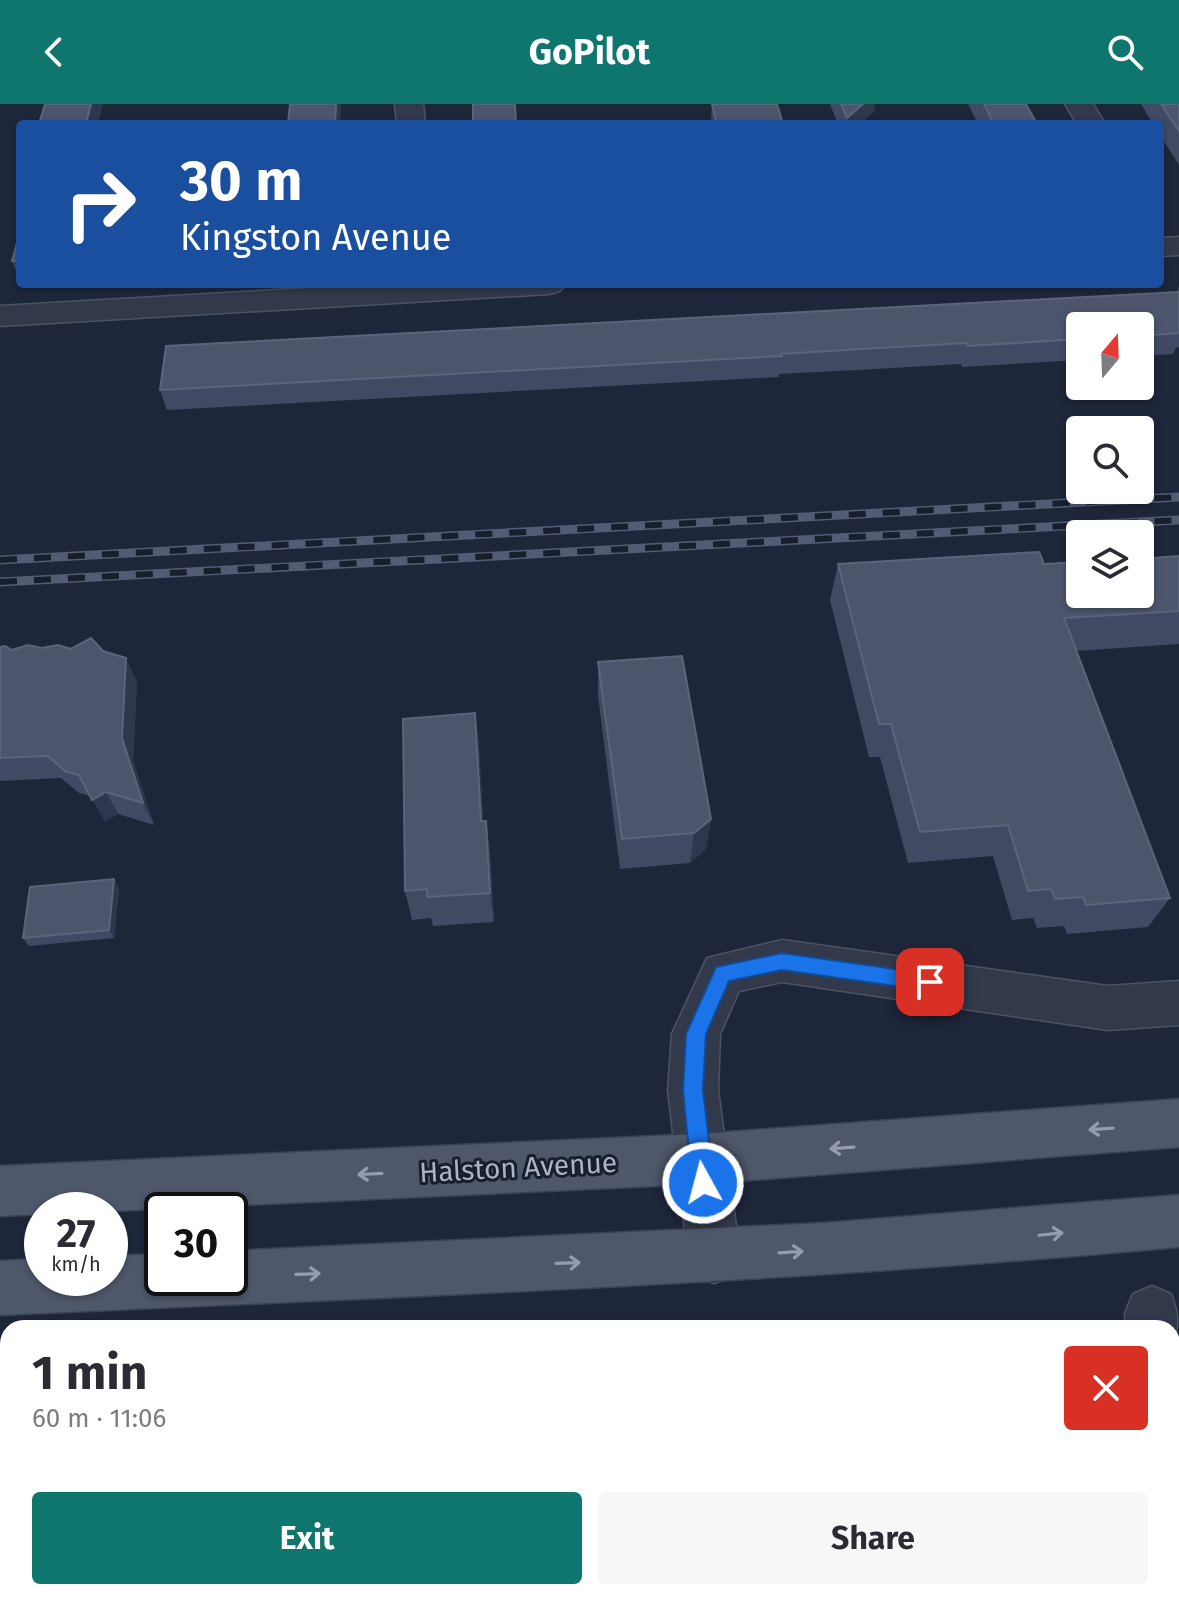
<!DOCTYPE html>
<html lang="en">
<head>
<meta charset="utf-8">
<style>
	:root { --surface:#fff; --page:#f7f7f7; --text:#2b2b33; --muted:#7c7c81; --accent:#0f766e }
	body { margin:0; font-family:"Fira Sans",sans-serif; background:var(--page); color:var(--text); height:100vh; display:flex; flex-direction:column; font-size:30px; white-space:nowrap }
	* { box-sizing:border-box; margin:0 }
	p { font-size:26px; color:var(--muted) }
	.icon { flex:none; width:44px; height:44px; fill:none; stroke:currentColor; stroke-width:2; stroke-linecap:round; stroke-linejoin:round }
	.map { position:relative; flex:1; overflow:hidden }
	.sheet { position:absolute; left:0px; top:1216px; width:1180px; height:280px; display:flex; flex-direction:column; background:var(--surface); border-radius:24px 24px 0 0; box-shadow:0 2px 6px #0004 }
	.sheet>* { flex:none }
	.guide { position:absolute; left:16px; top:16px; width:1148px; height:168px; border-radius:8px; box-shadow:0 2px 6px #0004; background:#1a4fa0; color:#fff; overflow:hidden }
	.needle { width:52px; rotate:19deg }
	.buttons { position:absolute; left:1066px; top:208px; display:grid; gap:16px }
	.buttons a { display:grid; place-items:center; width:88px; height:88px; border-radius:8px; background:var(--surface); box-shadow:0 2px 6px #0004; font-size:40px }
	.speed { position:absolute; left:24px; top:1088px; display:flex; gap:16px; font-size:40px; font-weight:700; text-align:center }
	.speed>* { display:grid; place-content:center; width:104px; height:104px; border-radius:50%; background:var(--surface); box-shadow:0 2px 6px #0004; line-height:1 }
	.speed small { font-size:20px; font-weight:400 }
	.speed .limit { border:4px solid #111; border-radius:12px; background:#fff; color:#111 }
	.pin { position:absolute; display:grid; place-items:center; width:68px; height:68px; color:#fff; margin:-34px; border-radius:16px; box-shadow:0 4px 12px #0006 }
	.me { position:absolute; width:88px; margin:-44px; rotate:353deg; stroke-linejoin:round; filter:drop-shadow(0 0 6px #0008) }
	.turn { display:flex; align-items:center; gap:28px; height:168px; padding:0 32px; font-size:36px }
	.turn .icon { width:104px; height:104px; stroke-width:2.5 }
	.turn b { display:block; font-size:56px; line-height:68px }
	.round { display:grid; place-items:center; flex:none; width:84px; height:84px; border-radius:8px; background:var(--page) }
	.summary { display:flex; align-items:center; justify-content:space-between; height:136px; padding:0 32px }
	h1 { font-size:48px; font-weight:700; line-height:60px }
	.cta { display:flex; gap:16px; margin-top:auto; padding:16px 32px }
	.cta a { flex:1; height:92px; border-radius:8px; background:var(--accent); color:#fff; font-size:32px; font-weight:700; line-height:92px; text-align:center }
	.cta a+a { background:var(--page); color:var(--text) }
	header { display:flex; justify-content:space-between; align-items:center; height:104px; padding:0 32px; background:var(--accent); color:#fff; font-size:36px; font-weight:700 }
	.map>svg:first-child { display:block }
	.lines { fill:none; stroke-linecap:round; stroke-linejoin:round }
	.minor-casing { stroke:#4c5365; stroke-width:3 }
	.major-casing { stroke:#3b4253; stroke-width:3 }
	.minor { fill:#32394a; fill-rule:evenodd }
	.major { fill:#4f576a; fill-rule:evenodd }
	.rail-casing { stroke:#535c72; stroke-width:9 }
	.rail { stroke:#171e2e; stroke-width:6; stroke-dasharray:17; stroke-linecap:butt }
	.wall { fill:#414a62 }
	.shaded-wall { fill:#2e374d }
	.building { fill:#4d556d; stroke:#5c647b; stroke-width:2 }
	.oneway { stroke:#959cb0 }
	.route { fill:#1a73e8; stroke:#114b97; stroke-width:2 }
	.labels { text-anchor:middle; stroke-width:6; stroke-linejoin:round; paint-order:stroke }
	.street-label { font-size:28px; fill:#acb3c7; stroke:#171e2e }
</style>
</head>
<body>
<header><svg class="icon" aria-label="back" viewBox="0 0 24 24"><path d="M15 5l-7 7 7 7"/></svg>GoPilot<svg class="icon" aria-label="search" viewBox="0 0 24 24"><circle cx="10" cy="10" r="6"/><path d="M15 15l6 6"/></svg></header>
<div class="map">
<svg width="1179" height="1496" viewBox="0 0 1179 1496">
	<rect width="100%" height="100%" fill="#1e263a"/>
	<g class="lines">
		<g class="minor-casing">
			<g id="minor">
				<path d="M 395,0 L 423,0 L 425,20 L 397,20 Z"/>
				<path d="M 1065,0 L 1093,0 L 1105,20 L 1077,20 Z"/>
				<path d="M 1179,133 L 1179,151 L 1160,152 L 1160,134 Z"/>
				<path d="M 380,180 L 565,180 L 560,187 L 549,190 L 0,222 L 0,202 Z"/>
				<path d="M 782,836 L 1108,882 L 1179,877 L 1179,921 L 1108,926 L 782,878 L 739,887 L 720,930 L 718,986 L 740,1153 L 733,1172 L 714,1179 L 695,1172 L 688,1153 L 668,986 L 672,930 L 707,854 Z"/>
				<path d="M 1152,1182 L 1171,1190 C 1179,1210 1179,1223 1172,1243 L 1172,1224 L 1126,1224 L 1125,1209 L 1133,1190 Z"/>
				<rect x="0" y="1285" width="8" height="56"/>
				<path d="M 1172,1400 L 1179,1403 L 1179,1496 L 1148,1496 L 1147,1488 L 1172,1488 Z"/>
				<path d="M 513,1488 L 573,1488 L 572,1496 L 512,1496 Z"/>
			</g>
		</g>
		<g class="major-casing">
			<g id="major">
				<path d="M 1179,995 L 1179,1043 L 699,1080 L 110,1107 L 42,1106 L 42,1110 L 0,1112 L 0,1062 L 699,1030 Z"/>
				<path d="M 1179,1091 L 1179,1143 C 787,1179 393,1193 0,1211 L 0,1157 L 42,1155 L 42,1174 L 110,1174 L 110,1152 L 162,1150 L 162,1174 L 230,1174 L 230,1147 L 823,1119 Z"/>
			</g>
		</g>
		<use href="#minor" class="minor"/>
		<use href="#major" class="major"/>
		<g class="rail-casing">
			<g id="rail">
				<path d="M 0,456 L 1179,393"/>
				<path d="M 0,478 L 1179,416"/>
			</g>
		</g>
		<use href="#rail" class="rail"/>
	</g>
	<g class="wall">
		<path d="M 712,0 L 783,20 L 711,20 Z"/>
		<path d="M 830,0 L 875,0 L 874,7 L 860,20 L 838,20 Z"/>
		<path d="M 968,0 L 1026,0 L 1037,20 L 978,20 Z"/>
		<path d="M 1141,0 L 1179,0 L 1179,61 L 1160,31 L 1160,20 L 1153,20 Z"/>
		<path d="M 20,128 L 20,176 L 12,157 Z"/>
		<path d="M 1179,182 L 1179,243 L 1176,244 L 1173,250 L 1140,252 L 1140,222 L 1080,222 L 1080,256 L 962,263 L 961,260 L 858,266 L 779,270 L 779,273 L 167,306 L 160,286 L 1177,188 Z"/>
		<path d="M 1179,452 L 1179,540 L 1076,547 L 1170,794 L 1148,823 L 1067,830 L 1064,822 L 1037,824 L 1033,814 L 1012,816 L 993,752 L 908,759 L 880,653 L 869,653 L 830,496 L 838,460 L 1044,460 Z"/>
		<path d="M 0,543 L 12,546 L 42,544 L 103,547 L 137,577 L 133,657 L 154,721 L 118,710 L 105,717 L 91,692 L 79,689 L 61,674 L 0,677 Z"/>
		<path d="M 598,558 L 711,715 L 706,745 L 690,759 L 620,765 L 598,592 Z"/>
		<path d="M 475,609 L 479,642 L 483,717 L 486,717 L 490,748 L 494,818 L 433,822 L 431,814 L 412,816 L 405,787 Z"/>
		<path d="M 119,784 L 114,834 L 29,842 L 23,834 Z"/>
	</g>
	<g class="shaded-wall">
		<path d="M 91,0 L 103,0 L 98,20 L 86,20 Z"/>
		<path d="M 336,0 L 341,0 L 340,20 L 335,20 Z"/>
		<path d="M 863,0 L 875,0 L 874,7 L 860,20 L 846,20 L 847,14 Z"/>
		<path d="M 126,554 L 137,577 L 133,657 L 154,721 L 143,699 L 122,634 Z"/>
		<path d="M 475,609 L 479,642 L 485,748 L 481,717 Z"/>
		<path d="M 106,688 L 118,710 L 105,717 L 92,696 Z"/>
		<path d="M 711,715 L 706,745 L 690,759 L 694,729 Z"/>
		<path d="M 486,717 L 490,748 L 494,818 L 490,789 Z"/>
		<path d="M 114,775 L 119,784 L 114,834 L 109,826 Z"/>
	</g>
	<g class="building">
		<path d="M 45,0 L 91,0 L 86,20 L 39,20 Z"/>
		<path d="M 290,0 L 336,0 L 335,20 L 288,20 Z"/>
		<path d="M 473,0 L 515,0 L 516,20 L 473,20 Z"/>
		<path d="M 712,0 L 777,0 L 783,20 L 717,20 Z"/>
		<path d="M 841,0 L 863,0 L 847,14 Z"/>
		<path d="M 984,0 L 1026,0 L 1037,20 L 994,20 Z"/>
		<path d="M 1161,0 L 1179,0 L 1179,27 Z"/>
		<path d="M 20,128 L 20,157 L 12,157 Z"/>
		<path d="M 1179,188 L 1179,229 L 1140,232 L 1140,222 L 1080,222 L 1080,235 L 968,242 L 967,239 L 862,245 L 781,250 L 782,252 L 160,286 L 166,242 Z"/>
		<path d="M 1039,448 L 1044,460 L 1080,458 L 1080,490 L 1140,490 L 1140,455 L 1179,452 L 1179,507 L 1064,514 L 1170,794 L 1086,801 L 1083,793 L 1055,795 L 1051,785 L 1028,787 L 1008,721 L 920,728 L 891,620 L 879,620 L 838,460 Z"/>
		<path d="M 91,534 L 103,547 L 126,554 L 122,634 L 143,699 L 106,688 L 92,696 L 79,671 L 65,667 L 48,652 L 0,654 L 0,543 L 5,542 L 12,546 L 28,541 L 42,544 L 58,541 L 71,545 Z"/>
		<path d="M 682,552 L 711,715 L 694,729 L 622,735 L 598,558 Z"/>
		<path d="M 475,609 L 481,717 L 486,717 L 490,789 L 427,793 L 427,785 L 405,787 L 403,615 Z"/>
		<path d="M 114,775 L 109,826 L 23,834 L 30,783 Z"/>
		<path d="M 349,1488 L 413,1488 L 428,1492 L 427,1496 L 347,1496 Z"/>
		<path d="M 692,1491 L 715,1496 L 691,1496 Z"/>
	</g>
	<defs><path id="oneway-shaft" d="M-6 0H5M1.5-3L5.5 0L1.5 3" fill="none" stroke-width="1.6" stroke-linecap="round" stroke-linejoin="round" transform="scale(2)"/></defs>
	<g class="oneway">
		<use href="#oneway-shaft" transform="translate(1101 1025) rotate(176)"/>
		<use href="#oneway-shaft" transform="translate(842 1044) rotate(176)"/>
		<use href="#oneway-shaft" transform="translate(370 1070) rotate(177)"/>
		<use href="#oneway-shaft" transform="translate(1051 1130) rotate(-6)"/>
		<use href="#oneway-shaft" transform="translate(791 1148) rotate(-4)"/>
		<use href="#oneway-shaft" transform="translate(568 1159) rotate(-2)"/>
		<use href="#oneway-shaft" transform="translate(308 1170) rotate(-2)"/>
	</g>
	<path class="route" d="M 782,849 L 930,870 L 937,872 L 940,878 L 937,885 L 930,887 L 782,866 L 729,877 L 706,930 L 703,986 L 714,1079 L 710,1087 L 703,1090 L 696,1087 L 692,1079 L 683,986 L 686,930 L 716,863 Z"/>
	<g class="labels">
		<g class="street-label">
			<text transform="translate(518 1063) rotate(-3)" y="10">Halston Avenue</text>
		</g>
	</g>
</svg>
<div class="buttons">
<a><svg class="needle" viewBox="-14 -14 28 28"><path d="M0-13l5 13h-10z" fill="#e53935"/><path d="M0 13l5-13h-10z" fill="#7c7c81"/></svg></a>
<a><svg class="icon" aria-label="search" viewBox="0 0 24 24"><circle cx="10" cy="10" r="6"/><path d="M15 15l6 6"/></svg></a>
<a><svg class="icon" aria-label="layers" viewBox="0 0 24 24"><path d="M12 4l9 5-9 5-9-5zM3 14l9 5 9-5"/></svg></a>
</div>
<div class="speed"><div>27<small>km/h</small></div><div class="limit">30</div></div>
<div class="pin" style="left:930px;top:878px;background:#d93025"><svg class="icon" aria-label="arrive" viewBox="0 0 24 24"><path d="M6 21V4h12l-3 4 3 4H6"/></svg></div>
<svg class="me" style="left:703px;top:1079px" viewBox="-20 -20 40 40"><circle r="17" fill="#1a73e8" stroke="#fff" stroke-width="3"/><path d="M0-11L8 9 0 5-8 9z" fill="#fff"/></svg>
<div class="guide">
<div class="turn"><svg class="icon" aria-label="right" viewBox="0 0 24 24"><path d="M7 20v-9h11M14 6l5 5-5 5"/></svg><div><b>30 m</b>Kingston Avenue</div></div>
</div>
<section class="sheet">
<div class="summary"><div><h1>1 min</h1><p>60 m · 11:06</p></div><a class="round" style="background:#d93025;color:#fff"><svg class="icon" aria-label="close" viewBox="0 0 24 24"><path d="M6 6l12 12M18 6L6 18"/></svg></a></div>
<div class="cta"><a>Exit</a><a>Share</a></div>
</section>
</div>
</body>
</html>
